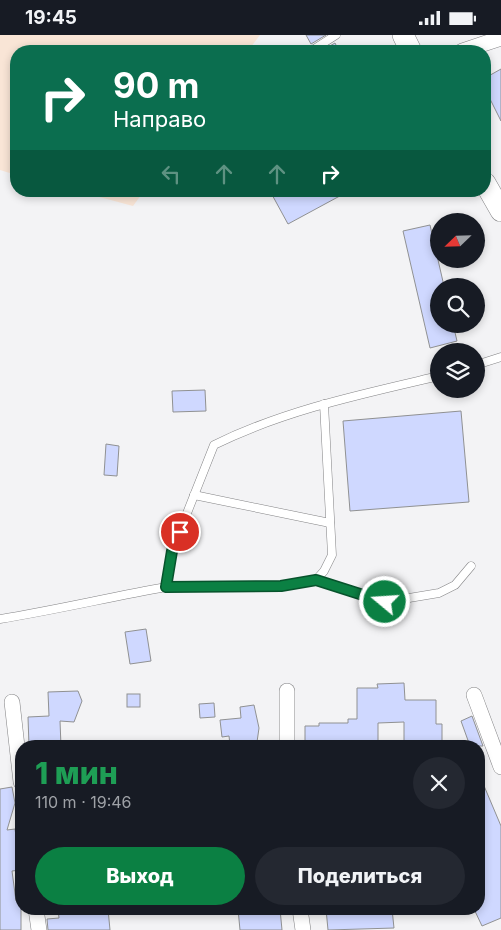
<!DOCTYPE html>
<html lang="ru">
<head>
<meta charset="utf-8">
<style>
	:root { --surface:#171b24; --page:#242831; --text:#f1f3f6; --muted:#9ea1a6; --accent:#0b8043 }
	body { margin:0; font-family:Inter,sans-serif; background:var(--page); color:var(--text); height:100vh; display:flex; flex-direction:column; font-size:19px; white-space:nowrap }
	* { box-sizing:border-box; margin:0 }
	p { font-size:16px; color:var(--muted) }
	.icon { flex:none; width:28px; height:28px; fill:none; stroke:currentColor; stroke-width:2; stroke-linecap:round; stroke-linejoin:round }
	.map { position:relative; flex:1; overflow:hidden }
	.drawer { position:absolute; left:15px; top:705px; width:470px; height:175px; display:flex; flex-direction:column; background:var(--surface); border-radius:20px; box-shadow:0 2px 8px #0003 }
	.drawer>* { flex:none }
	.top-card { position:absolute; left:10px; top:10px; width:481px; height:152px; border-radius:20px; box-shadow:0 2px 8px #0003; background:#0b6e4f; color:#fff; overflow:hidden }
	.needle { width:32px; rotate:247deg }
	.controls { position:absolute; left:430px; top:178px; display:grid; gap:10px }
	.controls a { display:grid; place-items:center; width:55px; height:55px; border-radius:50%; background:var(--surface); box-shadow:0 2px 8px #0003; font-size:25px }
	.pin { position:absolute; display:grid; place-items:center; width:42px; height:42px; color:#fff; margin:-21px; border:2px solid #fff; border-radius:50%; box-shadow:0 1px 5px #0007 }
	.me { position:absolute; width:55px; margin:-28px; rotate:288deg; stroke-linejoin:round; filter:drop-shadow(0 0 4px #0008) }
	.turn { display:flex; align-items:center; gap:18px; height:105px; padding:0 20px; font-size:22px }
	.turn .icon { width:65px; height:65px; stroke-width:2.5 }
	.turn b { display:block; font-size:35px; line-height:42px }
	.lanes { display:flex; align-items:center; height:48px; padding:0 20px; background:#0003; justify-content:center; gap:25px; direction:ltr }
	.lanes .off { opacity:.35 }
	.round { display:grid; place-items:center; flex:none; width:52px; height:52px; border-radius:26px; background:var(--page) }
	.overview { display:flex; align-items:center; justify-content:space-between; height:85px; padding:0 20px }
	h1 { font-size:30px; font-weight:800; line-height:38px; color:#1e9e55 }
	.button { display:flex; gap:10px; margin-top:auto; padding:10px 20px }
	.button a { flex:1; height:58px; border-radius:30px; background:var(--accent); color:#fff; font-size:20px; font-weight:800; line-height:58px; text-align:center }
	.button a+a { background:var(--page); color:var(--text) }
	.status { display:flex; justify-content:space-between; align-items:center; height:35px; padding:0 25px; background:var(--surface); direction:ltr }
	.status svg { height:14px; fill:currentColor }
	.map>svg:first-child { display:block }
	.industrial { fill:#f9e5d6 }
	.building { fill:#cfd8ff; stroke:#909192 }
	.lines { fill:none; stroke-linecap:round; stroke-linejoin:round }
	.lane-casing { stroke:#838385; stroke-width:9 }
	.street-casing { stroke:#838385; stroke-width:16 }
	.secondary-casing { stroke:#838385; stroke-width:22 }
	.lane { stroke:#fff; stroke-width:8 }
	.street { stroke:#fff; stroke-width:15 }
	.secondary { stroke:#fff; stroke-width:21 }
	.route-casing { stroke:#07532c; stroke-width:12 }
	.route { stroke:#0b8043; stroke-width:9 }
</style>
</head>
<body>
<div class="status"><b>19:45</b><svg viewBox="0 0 49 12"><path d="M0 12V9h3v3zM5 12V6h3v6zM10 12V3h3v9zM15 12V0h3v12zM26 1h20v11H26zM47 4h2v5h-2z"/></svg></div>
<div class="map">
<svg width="501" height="895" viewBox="0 0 501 895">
	<rect width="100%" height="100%" fill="#f3f3f5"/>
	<g class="industrial">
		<path d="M 0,0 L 260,0 L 248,16 L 16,16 L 16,140 L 0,135 Z"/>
		<path d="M 77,156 L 144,156 L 133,171 Z"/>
	</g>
	<g class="building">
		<path d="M 306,0 L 326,0 L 311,9 Z"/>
		<path d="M 335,8 L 339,16 L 321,16 Z"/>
		<path d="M 501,34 L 501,86 L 485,54 L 485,43 Z"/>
		<path d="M 270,156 L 349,156 L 288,189 Z"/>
		<path d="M 430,190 L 444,251 L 439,251 L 439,289 L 453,289 L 457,306 L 430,313 L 403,196 Z"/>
		<path d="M 205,355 L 206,376 L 173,377 L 172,356 Z"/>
		<path d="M 461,376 L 469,467 L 350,476 L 343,386 Z"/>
		<path d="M 106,409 L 119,411 L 117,441 L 104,440 Z"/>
		<path d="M 146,594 L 151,626 L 130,629 L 125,597 Z"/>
		<path d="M 404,648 L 405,665 L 436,665 L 436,689 L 442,689 L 442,711 L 404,711 L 404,687 L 378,688 L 378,711 L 305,711 L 305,691 L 319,691 L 319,688 L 348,688 L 348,684 L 357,684 L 357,653 L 378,653 L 377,649 Z"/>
		<path d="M 78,656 L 82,666 L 74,687 L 60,686 L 61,711 L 29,711 L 28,682 L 49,681 L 48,657 Z"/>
		<rect x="127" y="659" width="13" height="13"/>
		<path d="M 214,668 L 215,682 L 200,683 L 199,669 Z"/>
		<path d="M 254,670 L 259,693 L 257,707 L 230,710 L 229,701 L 222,702 L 220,685 L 241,683 L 240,672 Z"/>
		<path d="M 472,681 L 483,711 L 470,711 L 461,686 Z"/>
		<path d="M 479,739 L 501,791 L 501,883 L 482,891 L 474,874 L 479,874 Z"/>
		<path d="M 12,752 L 15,768 L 7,795 L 15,794 L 21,835 L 12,836 L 16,866 L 21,871 L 21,895 L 0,895 L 0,754 Z"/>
		<path d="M 58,874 L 108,874 L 110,895 L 48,895 L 47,884 L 59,883 Z"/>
		<path d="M 238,874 L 280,874 L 282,895 L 240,895 Z"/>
		<path d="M 326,874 L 392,874 L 394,893 L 328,895 Z"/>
	</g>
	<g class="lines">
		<g class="lane-casing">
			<g id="lane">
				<path d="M 311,16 L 336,0"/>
				<path d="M 476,330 L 501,322"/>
				<path d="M 194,460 L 330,488"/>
				<path d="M 316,545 L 385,567 L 439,558 L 455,550 L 471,531"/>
				<path d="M 166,552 L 281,551 L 316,545 L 324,536 L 332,520 L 324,369"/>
				<path d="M 0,584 C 56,575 110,562 166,552 L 172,516 L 214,410 C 285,375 362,359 439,341"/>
			</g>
		</g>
		<g class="street-casing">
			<g id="street">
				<path d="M 462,16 L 501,3"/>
				<path d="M 287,656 L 287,711"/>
				<path d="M 474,660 L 501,732"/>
				<path d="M 12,667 L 21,747"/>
				<path d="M 36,874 L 39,895"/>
				<path d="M 300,874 L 303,895"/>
			</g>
		</g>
		<g class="secondary-casing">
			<g id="secondary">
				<path d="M 403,0 L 411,16"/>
				<path d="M 485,148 L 501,176"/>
			</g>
		</g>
		<use href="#lane" class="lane"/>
		<use href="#street" class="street"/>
		<use href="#secondary" class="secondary"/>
	</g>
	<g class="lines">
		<g class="route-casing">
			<path id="route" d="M 180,497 L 172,516 L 166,552 L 281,551 L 316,545 L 385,567"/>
		</g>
		<use href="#route" class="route"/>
	</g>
</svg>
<div class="controls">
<a><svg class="needle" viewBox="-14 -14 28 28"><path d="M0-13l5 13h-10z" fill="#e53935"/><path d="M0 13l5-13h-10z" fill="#9ea1a6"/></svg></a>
<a><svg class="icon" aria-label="search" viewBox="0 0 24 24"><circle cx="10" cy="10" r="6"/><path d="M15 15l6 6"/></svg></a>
<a><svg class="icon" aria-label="layers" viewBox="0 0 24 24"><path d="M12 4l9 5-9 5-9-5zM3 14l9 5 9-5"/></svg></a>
</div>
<div class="pin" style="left:180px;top:497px;background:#d93025"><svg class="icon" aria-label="arrive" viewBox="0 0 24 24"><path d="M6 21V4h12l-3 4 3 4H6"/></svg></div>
<svg class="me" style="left:385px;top:567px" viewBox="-20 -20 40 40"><circle r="17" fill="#0b8043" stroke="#fff" stroke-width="3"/><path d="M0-11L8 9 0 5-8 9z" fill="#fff"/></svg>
<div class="top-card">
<div class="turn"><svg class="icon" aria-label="right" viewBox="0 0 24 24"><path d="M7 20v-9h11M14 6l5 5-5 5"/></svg><div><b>90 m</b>Направо</div></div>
<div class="lanes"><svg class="icon off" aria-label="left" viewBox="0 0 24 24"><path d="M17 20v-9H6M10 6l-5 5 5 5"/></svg><svg class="icon off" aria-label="ahead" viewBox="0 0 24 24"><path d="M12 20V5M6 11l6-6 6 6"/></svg><svg class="icon off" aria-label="ahead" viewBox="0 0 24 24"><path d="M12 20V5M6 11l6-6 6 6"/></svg><svg class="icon" aria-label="right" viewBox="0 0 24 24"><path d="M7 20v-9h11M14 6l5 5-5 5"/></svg></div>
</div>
<section class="drawer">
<div class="overview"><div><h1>1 мин</h1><p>110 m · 19:46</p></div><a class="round"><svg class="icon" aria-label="close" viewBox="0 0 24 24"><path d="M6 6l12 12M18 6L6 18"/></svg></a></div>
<div class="button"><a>Выход</a><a>Поделиться</a></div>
</section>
</div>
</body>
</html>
